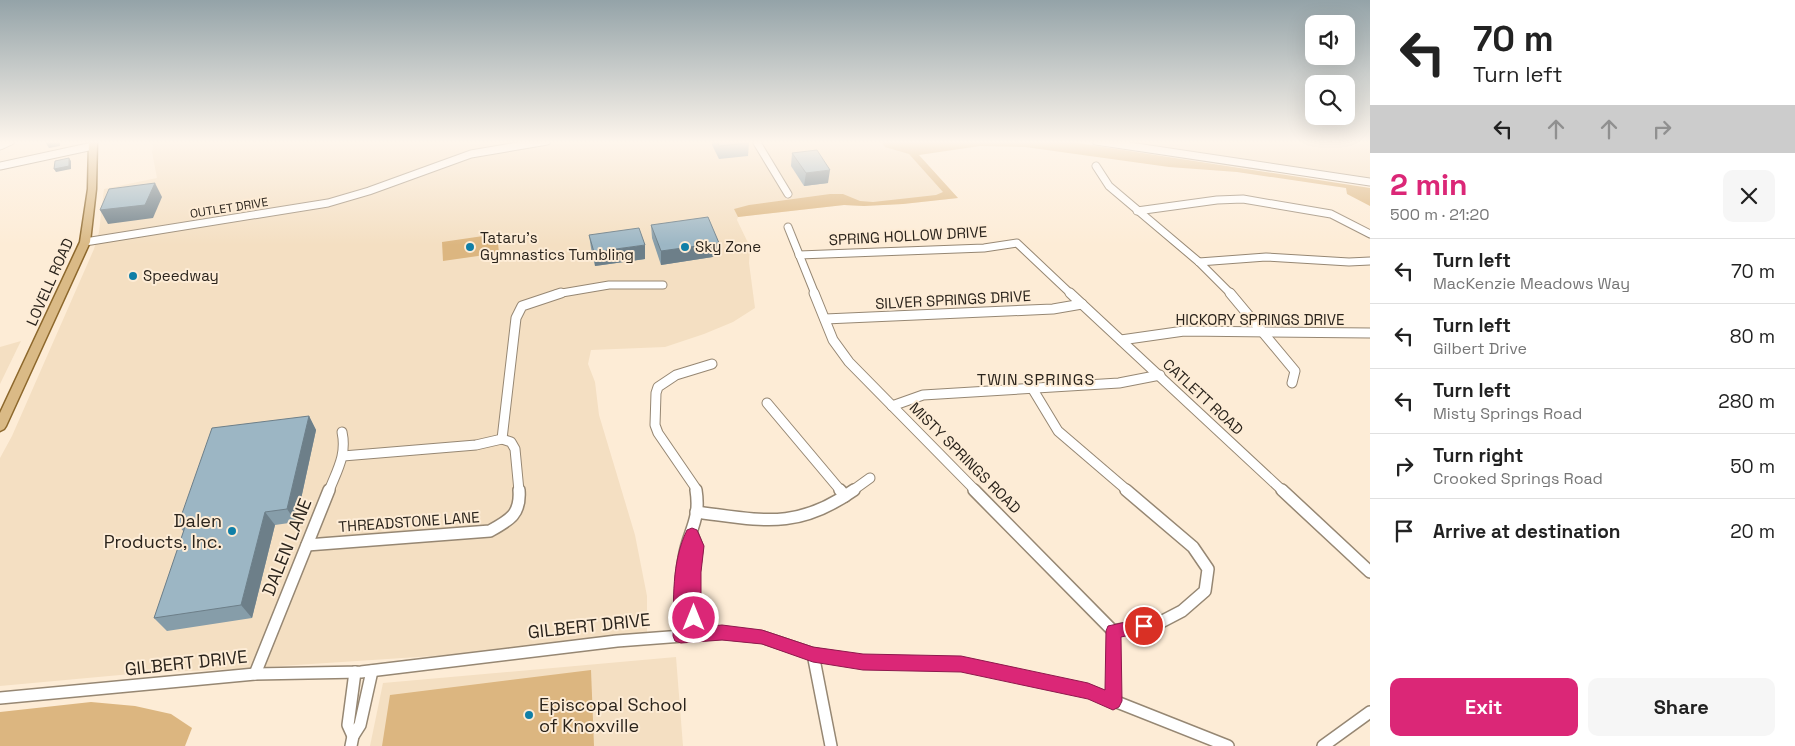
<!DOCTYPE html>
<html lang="en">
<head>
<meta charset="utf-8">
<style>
	:root { --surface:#fff; --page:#f6f6f6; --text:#222; --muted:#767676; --line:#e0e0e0; --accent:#db2777 }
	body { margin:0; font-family:"Space Grotesk",sans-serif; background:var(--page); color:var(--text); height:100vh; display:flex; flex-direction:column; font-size:19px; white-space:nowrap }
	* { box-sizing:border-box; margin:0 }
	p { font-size:16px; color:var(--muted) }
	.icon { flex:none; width:28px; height:28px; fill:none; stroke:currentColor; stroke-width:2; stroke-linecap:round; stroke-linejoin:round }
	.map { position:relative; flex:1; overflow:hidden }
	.panel { display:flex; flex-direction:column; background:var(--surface); width:425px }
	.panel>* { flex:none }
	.top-card { background:#fff; color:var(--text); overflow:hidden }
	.buttons { position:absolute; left:1305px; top:15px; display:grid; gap:10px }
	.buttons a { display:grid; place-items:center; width:50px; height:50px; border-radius:10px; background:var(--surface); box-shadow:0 5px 20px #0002; font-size:25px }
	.pin { position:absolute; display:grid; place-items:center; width:42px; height:42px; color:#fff; margin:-21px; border:2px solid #fff; border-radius:50%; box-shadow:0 1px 5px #0007 }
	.me { position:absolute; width:55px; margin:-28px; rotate:0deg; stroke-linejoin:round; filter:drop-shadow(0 0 4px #0008) }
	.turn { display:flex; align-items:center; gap:18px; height:105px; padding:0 20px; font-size:22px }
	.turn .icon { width:65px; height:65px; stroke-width:2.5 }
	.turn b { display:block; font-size:35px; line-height:42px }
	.lanes { display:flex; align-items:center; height:48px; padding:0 20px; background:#0003; justify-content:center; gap:25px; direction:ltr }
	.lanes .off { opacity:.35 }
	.round { display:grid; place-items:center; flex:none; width:52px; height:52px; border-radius:10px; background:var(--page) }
	.summary { display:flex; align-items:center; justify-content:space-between; height:85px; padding:0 20px }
	h1 { font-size:30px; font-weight:700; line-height:38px; color:var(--accent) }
	.cta { display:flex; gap:10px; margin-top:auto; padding:10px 20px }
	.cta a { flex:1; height:58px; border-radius:10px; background:var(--accent); color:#fff; font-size:20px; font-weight:700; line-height:58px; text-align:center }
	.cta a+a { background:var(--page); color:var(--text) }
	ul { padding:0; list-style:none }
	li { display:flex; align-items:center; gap:15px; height:65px; padding:0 20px; border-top:1px solid var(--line) }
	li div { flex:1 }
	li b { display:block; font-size:19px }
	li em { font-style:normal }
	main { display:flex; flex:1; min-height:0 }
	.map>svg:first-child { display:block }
	.built { fill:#f4dfc2 }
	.green { fill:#dcb680 }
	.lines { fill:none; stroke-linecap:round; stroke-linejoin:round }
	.minor-far2-casing { stroke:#968773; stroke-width:9 }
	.minor-far1-casing { stroke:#968773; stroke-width:11 }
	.minor-casing { stroke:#968773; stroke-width:14 }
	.major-casing { stroke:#8d682c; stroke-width:3 }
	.minor-far2 { stroke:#fff; stroke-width:7 }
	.minor-far1 { stroke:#fff; stroke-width:9 }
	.minor { stroke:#fff; stroke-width:11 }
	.major { fill:#daba86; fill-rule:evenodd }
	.wall { fill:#869da9 }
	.shaded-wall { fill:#6d7f89 }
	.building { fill:#9cb6c4; stroke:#6d7f89 }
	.route { fill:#db2777; stroke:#8e194d }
	.poi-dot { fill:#107fa7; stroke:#fdecd6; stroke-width:2 }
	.labels { text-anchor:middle; stroke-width:4; stroke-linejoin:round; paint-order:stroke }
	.far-street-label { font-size:12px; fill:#2b241c; stroke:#fdecd6 }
	.street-label { font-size:15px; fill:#2b241c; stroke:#fdecd6 }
	.poi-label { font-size:15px; fill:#2b241c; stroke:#fdecd6; text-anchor:start }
	.neighbourhood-label { font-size:16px; letter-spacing:1px; fill:#2b241c; stroke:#fdecd6 }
	.near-poi-label { font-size:18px; fill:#2b241c; stroke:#fdecd6; text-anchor:end }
	.near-street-label { font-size:18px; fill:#2b241c; stroke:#fdecd6 }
</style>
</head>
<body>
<main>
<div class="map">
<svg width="1370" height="746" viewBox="0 0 1370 746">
	<rect width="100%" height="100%" fill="#fdecd6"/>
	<g class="built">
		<path d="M 154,141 L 905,141 L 958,198 L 903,204 L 864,206 L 844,205 L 738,217 L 737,220 L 750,247 L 749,263 L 755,308 L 733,322 L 704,334 L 665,347 L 591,350 L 588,364 L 595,382 L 599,415 L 635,535 L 647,596 L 647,632 L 464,654 L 235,669 L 142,673 L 0,686 L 0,458 L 12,436 L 94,249 L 99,232 L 104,189 L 157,178 L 152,152 Z"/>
		<path d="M 1122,141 L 1370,141 L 1370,179 L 1149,145 Z"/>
		<path d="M 21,341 L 17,349 L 0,384 L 0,347 Z"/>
		<path d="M 676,657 L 683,746 L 370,746 L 383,683 Z"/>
	</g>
	<g class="green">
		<path d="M 881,141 L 1065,141 L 1370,188 L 1370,206 L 1347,194 L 1346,188 L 1237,172 L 1169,167 L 1025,147 L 980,146 L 919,155 L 958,198 L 903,204 L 864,206 L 844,205 L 738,217 L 734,209 L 749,205 L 830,194 L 843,194 L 860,201 L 873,202 L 936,195 L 943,192 L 909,154 L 885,147 Z"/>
		<path d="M 497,234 L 499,253 L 443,261 L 442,242 Z"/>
		<path d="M 591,670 L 594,746 L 382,746 L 390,695 Z"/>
		<path d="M 91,702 L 135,706 L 171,714 L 192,728 L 185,746 L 0,746 L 0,712 Z"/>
	</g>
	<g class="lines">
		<g class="minor-far2-casing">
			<g id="minor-far2">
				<path d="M 756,141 L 788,194"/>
				<path d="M 1096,141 L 1370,182"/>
				<path d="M 0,146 L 11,141"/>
				<path d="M 0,166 L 93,146"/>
				<path d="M 1096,166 L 1109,186 L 1199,262 L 1231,294"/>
				<path d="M 1137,211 L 1217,200 L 1243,199 L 1331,214 L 1370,234"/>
				<path d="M 788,227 L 815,294"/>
				<path d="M 85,242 L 328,203 L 369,191 L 471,154 L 547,141"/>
				<path d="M 799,255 L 984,248 L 1017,243 L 1071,294"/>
				<path d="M 1199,262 L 1266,257 L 1349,262 L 1370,261"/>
				<path d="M 556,294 L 609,285 L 663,285"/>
			</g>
		</g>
		<g class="minor-far1-casing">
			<g id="minor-far1">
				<path d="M 814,293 L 833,340 L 849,362 L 976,491"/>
				<path d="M 1070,293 L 1283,491"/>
				<path d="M 1230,293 L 1295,371 L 1292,383"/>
				<path d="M 825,319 L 1053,309 L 1082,304"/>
				<path d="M 1121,340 L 1184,331 L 1370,333"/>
				<path d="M 1032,388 L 1058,431 L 1128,491"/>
				<path d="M 767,403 L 841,491"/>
				<path d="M 892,406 L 923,395 L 1119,383 L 1160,375"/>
				<path d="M 343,456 L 476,445 L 502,439"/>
				<path d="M 329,491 C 337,470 347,455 342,432"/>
				<path d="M 519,491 L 515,449 L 511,442 L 502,439 L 516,318 L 522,306 L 561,293"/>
				<path d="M 696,491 L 695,487 L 658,433 L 655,425 L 656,393 L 658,387 L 676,375 L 712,364"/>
				<path d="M 852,491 L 870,478"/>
			</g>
		</g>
		<g class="minor-casing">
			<g id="minor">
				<path d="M 840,490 L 845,496"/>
				<path d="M 974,490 L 1113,631 L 1113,701"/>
				<path d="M 1282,490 L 1370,572"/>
				<path d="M 696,512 C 761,520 796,531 854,490"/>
				<path d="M 692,534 L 697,547 L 694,572 L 694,635"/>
				<path d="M 307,545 L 490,531 C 510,520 521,514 519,490"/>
				<path d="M 1113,631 L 1159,623 L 1182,611 L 1205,591 L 1208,569 L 1193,547 L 1126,490"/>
				<path d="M 681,636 C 681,610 679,584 684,558 C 688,531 701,521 696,490"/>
				<path d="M 813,654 L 831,746"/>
				<path d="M 255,674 L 329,490"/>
				<path d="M 0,698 L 255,674 L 361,672 L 617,641 L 722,633 L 762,637 L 813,654 L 863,662 L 961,664 L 1089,691 L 1228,746"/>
				<path d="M 353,736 L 348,725 L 355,672"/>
				<path d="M 351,746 L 353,736 L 360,725 L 372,671"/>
				<path d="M 1323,746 L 1370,712"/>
			</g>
		</g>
		<g class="major-casing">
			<path id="major" d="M 89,141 L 97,141 L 96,189 L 90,242 L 6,426 L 4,429 L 0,431 L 0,413 L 80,242 L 88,189 Z"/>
		</g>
		<use href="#minor-far2" class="minor-far2"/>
		<use href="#minor-far1" class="minor-far1"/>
		<use href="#minor" class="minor"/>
		<use href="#major" class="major"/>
	</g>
	<g class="wall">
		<path d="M 712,141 L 748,141 L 749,143 L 748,156 L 719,159 L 712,145 Z"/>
		<path d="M 792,153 L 828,183 L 804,186 L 791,166 Z"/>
		<path d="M 651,225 L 719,243 L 719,256 L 661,265 L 652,238 Z"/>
		<path d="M 589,235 L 645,259 L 595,266 L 591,248 Z"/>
		<path d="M 309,416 L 316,430 L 296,522 L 275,525 L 252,618 L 167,631 L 154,618 L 184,532 L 178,525 Z"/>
	</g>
	<g class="shaded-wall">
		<path d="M 50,141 L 60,141 L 60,146 L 49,148 L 45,142 Z"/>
		<path d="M 69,158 L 71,161 L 71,169 L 56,172 L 54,169 Z"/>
		<path d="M 830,170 L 828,183 L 804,186 L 806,173 Z"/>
		<path d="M 155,183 L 162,197 L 153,218 L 108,224 L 100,210 Z"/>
		<path d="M 719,243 L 719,256 L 661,265 L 661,251 Z"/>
		<path d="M 645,245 L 645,259 L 595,266 L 594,252 Z"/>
		<path d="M 309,416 L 316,430 L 296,522 L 287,509 Z"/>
		<path d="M 265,512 L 275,525 L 252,618 L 241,605 Z"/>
	</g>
	<g class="building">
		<path d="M 717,141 L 748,141 L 749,143 L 719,146 Z"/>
		<path d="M 817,150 L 830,170 L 806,173 L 792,153 Z"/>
		<path d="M 69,158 L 69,166 L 54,169 L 55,161 Z"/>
		<path d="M 155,183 L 145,205 L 100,210 L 109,189 Z"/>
		<path d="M 708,217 L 719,243 L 661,251 L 651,225 Z"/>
		<path d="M 639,228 L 645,245 L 594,252 L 589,235 Z"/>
		<path d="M 309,416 L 287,509 L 265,512 L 241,605 L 154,618 L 186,524 L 178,525 L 212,428 Z"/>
	</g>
	<linearGradient id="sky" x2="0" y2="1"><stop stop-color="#94a3a8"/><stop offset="0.58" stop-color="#fef6ed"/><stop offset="1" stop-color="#fef6ed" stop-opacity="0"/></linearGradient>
	<rect width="1370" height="245" fill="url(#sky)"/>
	<path class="route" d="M 692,528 L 697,530 L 704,546 L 701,572 L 701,618 L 699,623 L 694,625 L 688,623 L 688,628 L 722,625 L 762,630 L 813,647 L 863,654 L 961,656 L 1088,683 L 1105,690 L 1106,631 L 1108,626 L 1144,618 L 1149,621 L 1151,626 L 1149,631 L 1121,637 L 1122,701 L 1119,707 L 1113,710 L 1088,699 L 961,672 L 863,670 L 813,662 L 762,644 L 722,640 L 681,643 L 675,641 L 673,636 C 674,599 671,563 687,530 Z"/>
	<g class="poi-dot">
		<circle cx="470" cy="247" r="5"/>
		<circle cx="685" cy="247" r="5"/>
		<circle cx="133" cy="276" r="5"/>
		<circle cx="232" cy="531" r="5"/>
		<circle cx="529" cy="715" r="5"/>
	</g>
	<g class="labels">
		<g class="far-street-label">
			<text transform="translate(229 208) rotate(-9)" y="4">OUTLET DRIVE</text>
		</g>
		<g class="street-label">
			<text transform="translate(908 236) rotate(-3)" y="5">SPRING HOLLOW DRIVE</text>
			<text transform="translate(50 282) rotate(-66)" y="5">LOVELL ROAD</text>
			<text transform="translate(953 300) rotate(-3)" y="5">SILVER SPRINGS DRIVE</text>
			<text x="1260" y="325">HICKORY SPRINGS DRIVE</text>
			<text transform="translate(1203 397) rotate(43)" y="5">CATLETT ROAD</text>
			<text transform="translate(965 458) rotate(45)" y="5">MISTY SPRINGS ROAD</text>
			<text transform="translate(409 522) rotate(-4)" y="5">THREADSTONE LANE</text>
		</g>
		<g class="poi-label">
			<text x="480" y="243">Tataru's<tspan x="480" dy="17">Gymnastics Tumbling</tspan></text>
			<text x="695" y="252">Sky Zone</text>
			<text x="143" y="281">Speedway</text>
		</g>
		<g class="neighbourhood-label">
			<text x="1036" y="385">TWIN SPRINGS</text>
		</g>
		<g class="near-poi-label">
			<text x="222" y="527">Dalen<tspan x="222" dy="21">Products, Inc.</tspan></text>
			<text x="539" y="711" text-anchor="start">Episcopal School<tspan x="539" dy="21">of Knoxville</tspan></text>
		</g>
		<g class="near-street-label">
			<text transform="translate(287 547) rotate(-68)" y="6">DALEN LANE</text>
			<text transform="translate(589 626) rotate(-6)" y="6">GILBERT DRIVE</text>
			<text transform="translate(186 663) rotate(-6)" y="6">GILBERT DRIVE</text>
		</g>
	</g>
</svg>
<div class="buttons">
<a><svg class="icon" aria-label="sound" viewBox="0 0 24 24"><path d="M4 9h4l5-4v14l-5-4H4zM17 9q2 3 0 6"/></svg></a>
<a><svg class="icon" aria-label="search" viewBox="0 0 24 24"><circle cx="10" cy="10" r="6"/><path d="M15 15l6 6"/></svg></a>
</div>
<div class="pin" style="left:1144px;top:626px;background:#d93025"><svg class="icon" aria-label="arrive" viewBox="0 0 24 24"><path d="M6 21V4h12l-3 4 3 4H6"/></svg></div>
<svg class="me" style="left:694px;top:618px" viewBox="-20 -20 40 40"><circle r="17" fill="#db2777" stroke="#fff" stroke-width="3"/><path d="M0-11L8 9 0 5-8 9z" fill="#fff"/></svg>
</div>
<section class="panel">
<div class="top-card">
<div class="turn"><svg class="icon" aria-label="left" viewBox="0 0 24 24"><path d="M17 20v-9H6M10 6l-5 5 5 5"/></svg><div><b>70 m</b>Turn left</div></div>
<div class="lanes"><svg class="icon" aria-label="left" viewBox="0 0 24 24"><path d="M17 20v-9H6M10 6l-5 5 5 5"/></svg><svg class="icon off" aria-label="ahead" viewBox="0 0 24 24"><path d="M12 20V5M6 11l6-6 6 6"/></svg><svg class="icon off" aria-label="ahead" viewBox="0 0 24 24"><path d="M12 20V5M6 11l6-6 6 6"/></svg><svg class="icon off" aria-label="right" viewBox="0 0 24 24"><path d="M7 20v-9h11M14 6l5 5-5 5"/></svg></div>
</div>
<div class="summary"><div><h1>2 min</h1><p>500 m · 21:20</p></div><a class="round"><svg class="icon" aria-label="close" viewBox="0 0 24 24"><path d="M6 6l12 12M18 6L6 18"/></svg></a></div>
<ul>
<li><svg class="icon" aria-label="left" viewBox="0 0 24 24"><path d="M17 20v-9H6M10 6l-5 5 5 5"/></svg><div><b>Turn left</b><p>MacKenzie Meadows Way</p></div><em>70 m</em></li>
<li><svg class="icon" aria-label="left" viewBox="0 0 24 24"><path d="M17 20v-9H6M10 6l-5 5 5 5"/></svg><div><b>Turn left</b><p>Gilbert Drive</p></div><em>80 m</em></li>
<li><svg class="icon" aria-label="left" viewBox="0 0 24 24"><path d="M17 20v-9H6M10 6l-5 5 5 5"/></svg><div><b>Turn left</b><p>Misty Springs Road</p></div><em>280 m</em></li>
<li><svg class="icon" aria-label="right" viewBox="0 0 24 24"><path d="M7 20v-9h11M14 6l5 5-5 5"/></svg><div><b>Turn right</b><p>Crooked Springs Road</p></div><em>50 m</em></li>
<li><svg class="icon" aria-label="arrive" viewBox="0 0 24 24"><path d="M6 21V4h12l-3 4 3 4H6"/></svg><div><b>Arrive at destination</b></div><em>20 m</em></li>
</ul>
<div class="cta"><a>Exit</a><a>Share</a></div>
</section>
</main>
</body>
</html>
